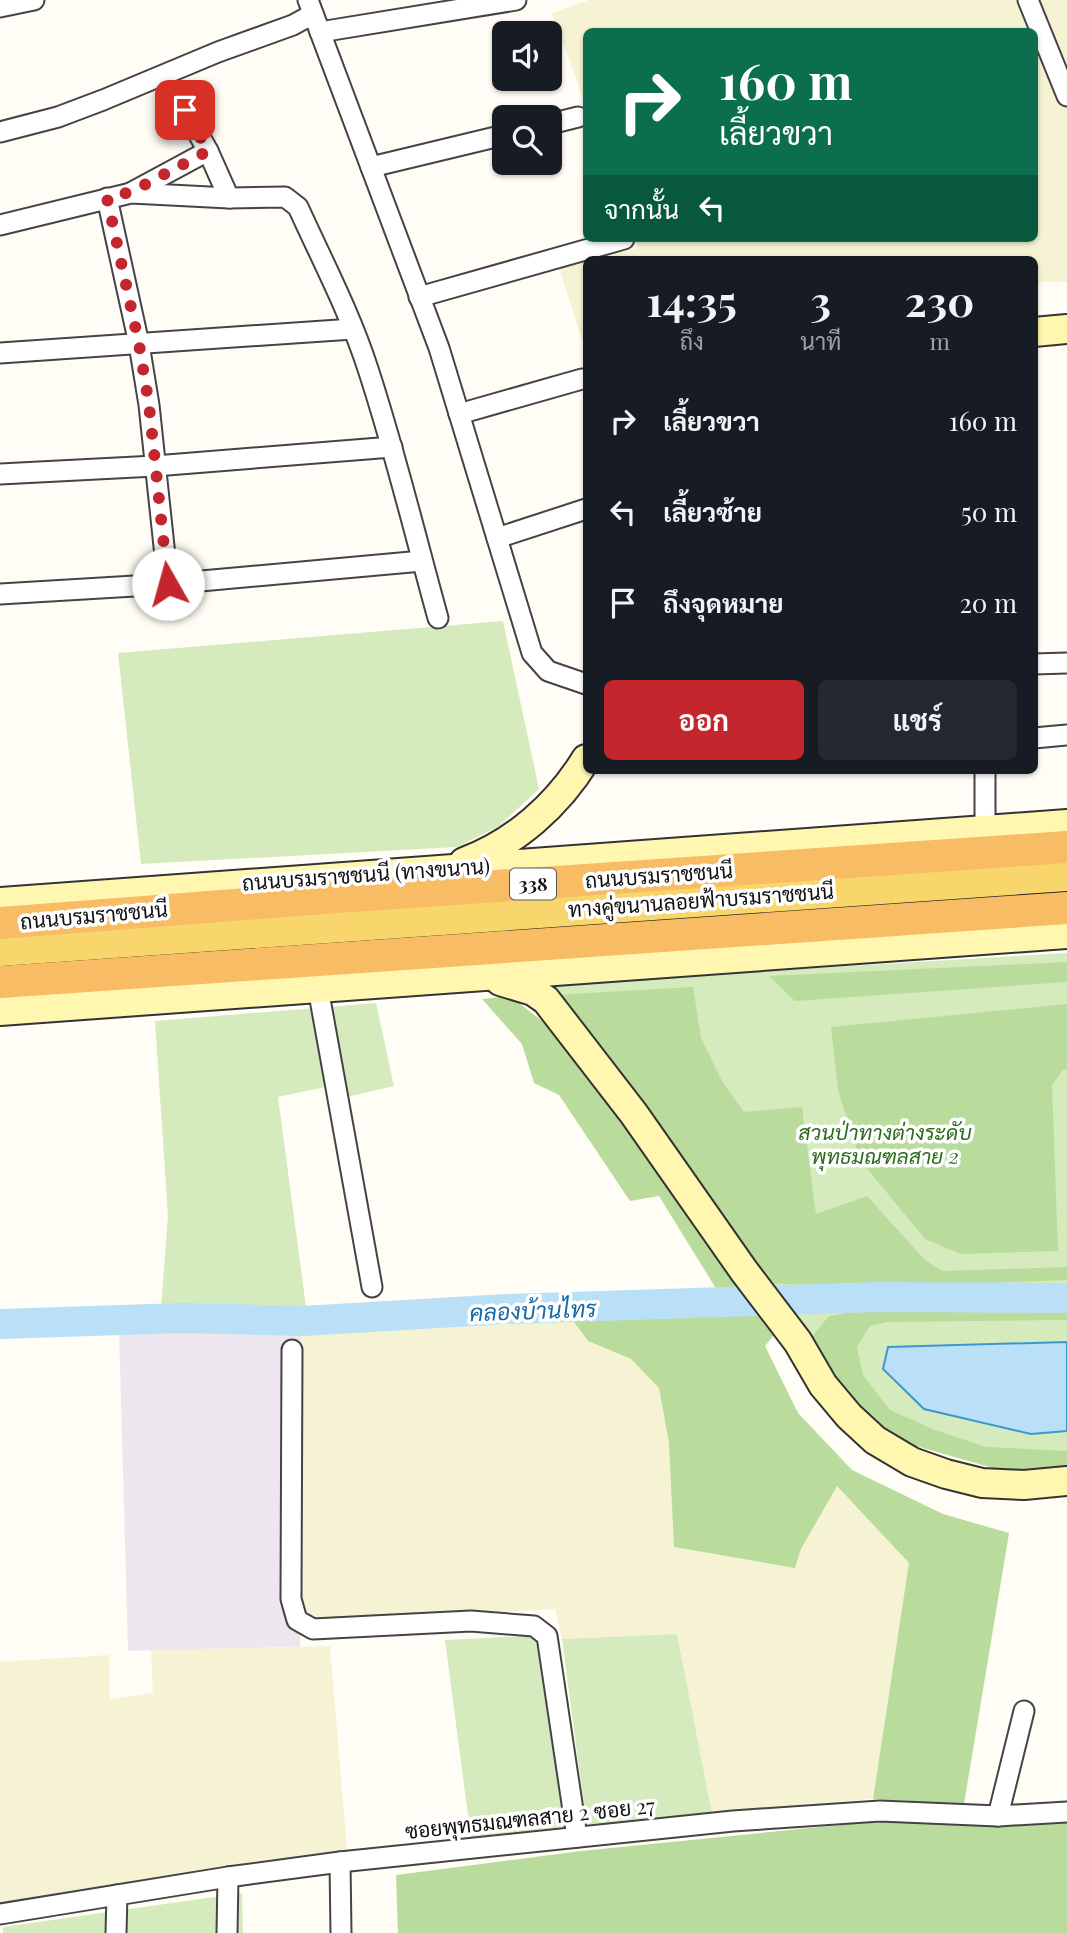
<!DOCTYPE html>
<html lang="th">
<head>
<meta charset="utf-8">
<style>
	:root { --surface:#171b24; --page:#242831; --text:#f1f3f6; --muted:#9ea1a6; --accent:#c4262e }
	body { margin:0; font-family:"Playfair Display",Sarabun,serif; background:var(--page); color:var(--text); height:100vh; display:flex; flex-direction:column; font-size:26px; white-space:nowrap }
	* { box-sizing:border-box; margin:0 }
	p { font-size:23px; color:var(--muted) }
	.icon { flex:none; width:38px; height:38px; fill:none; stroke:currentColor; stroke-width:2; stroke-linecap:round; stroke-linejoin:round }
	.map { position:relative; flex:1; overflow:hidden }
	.drawer { position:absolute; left:583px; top:256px; width:455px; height:518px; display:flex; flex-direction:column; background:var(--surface); border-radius:10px; box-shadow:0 2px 5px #0004 }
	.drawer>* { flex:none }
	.top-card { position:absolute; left:583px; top:28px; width:455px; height:214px; border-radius:10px; box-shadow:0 2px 5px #0004; background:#0b6e4f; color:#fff; overflow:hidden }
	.fabs { position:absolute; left:492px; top:21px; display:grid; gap:14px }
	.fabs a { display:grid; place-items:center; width:70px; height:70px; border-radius:10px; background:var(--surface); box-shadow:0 2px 5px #0004; font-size:35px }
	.pin { position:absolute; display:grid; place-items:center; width:60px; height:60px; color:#fff; margin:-30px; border-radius:14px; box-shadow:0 4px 10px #0006 }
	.me { position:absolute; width:77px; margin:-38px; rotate:353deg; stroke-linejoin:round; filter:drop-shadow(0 0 5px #0008) }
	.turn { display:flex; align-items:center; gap:24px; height:147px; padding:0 21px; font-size:32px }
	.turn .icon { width:91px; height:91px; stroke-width:2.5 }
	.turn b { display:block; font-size:49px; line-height:60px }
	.then { display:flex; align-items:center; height:66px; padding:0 21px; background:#0003; gap:14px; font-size:26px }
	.eta { display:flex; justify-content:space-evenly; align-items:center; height:119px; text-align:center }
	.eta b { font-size:42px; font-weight:700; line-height:49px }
	.action { display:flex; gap:14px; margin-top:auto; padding:14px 21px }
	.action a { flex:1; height:80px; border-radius:10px; background:var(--accent); color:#fff; font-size:28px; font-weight:700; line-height:80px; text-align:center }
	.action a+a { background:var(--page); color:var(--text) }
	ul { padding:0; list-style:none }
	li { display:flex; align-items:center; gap:21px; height:91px; padding:0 21px }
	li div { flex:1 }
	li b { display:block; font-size:26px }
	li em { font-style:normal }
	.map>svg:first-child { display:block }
	.industrial { fill:#eee6ef }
	.farmland { fill:#f6f3d4 }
	.green { fill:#d5ebbd }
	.forest { fill:#b9dc9c }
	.water { fill:#b9e0f7; stroke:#3f96cf; stroke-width:2 }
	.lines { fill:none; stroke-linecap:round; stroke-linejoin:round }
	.river { stroke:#b9e0f7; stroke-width:30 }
	.minor-casing { stroke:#444; stroke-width:23 }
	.secondary-casing { stroke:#333; stroke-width:32 }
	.primary-casing { stroke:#222; stroke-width:35 }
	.trunk-casing { stroke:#222; stroke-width:35 }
	.minor { stroke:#fff; stroke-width:19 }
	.secondary { stroke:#fff6b0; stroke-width:28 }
	.primary { stroke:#f9d66b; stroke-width:32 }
	.trunk { stroke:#f7bc64; stroke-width:32 }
	.route { stroke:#c4262e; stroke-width:12; stroke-dasharray:0 21.6 }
	.labels { text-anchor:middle; stroke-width:7; stroke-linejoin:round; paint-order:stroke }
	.shield { fill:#fff; stroke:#585858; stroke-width:2 }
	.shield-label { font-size:19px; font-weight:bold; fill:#111 }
	.street-label { font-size:21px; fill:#111; stroke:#fff }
	.park-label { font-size:21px; font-style:italic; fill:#2f6b1f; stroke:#fff }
	.water-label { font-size:23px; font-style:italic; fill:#1768a6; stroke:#fff }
</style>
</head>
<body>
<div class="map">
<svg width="1067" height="1933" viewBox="0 0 1067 1933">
	<rect width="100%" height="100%" fill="#fffdf5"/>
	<path class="industrial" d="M 119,1329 L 301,1335 L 300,1647 L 128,1651 Z"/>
	<g class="farmland">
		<path d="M 589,0 L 1067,0 L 1067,282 L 1035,282 L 1037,320 L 1034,321 L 1034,259 L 593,259 L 638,248 L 635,238 L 1034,238 L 1034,32 L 586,32 L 586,106 L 552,13 Z"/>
		<path d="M 586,261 L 586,353 L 559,267 Z"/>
		<path d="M 571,1318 L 588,1341 L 631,1359 L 659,1388 L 669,1443 L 795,1568 L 801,1549 L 837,1485 L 910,1564 L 873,1799 L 712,1813 L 677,1634 L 562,1639 L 555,1609 L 320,1622 L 307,1614 L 300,1598 L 301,1335 Z"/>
		<path d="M 330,1646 L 347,1849 L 80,1889 L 0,1903 L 0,1662 L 109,1655 L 110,1699 L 153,1693 L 151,1650 Z"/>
	</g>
	<g class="green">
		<path d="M 503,621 L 539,789 L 499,826 L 457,847 L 141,864 L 118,653 Z"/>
		<path d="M 1067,953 L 1067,1467 L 888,1438 L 827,1376 L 546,984 Z"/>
		<path d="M 376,1003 L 394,1086 L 347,1097 L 344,1083 L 278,1097 L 306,1307 L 161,1309 L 168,1216 L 155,1021 Z"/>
		<path d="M 677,1634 L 712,1813 L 587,1828 L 562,1639 Z"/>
		<path d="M 527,1636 L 541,1643 L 569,1830 L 471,1838 L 445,1640 Z"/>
		<path d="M 242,1893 L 243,1933 L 3,1933 L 3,1927 Z"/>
	</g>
	<g class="forest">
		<path d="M 1067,962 L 1067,982 L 795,1001 L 769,976 Z"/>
		<path d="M 693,987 L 701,1038 L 722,1081 L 744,1112 L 802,1107 L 816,1214 L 867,1196 L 925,1260 L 942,1271 L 1067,1267 L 1067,1280 L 931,1285 L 767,1284 L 554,995 Z"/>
		<path d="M 510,996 L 560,1035 L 741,1283 L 720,1295 L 659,1196 L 630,1201 L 559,1095 L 534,1083 L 522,1044 L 482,999 Z"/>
		<path d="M 1067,1004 L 1067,1070 L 1063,1070 L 1052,1085 L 1058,1251 L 961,1254 L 925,1239 L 860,1160 L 838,1090 L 831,1027 Z"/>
		<path d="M 1067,1307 L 1067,1320 L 887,1322 L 870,1326 L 857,1347 L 863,1375 L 890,1410 L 935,1430 L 986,1447 L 1067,1451 L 1067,1467 L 1000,1470 L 888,1438 L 827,1376 L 805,1345 L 829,1316 L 870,1309 Z"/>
		<path d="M 760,1310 L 777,1331 L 765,1346 L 798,1413 L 852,1470 L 943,1514 L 1009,1533 L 964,1804 L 873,1799 L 909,1563 L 837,1486 L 801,1549 L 795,1568 L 674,1547 L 669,1443 L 659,1388 L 631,1359 L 588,1341 L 571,1318 Z"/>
		<path d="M 1067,1819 L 1067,1933 L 398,1933 L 396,1875 L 581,1851 L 880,1821 Z"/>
	</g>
	<path class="water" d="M 1067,1342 L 1067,1431 L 1031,1434 L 924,1409 L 883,1369 L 888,1347 Z"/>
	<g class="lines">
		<path class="river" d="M 0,1324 L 183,1318 L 303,1321 L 506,1309 L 878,1297 L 1067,1298"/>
		<g class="minor-casing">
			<g id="minor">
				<path d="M 308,0 L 439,348 L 532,653 L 548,671 L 586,684"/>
				<path d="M 1028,0 L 1067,96"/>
				<path d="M 0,7 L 34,0"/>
				<path d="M 320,32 L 516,0"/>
				<path d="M 173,89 L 208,151 L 229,198"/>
				<path d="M 550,124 L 578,117"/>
				<path d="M 0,132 L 58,117 L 103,100 L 218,52 L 293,25 L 313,14"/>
				<path d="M 371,167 L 504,135"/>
				<path d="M 132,192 L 208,151"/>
				<path d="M 107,198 L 139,344 L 149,405 L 168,584"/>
				<path d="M 0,225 L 131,193 L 229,198 L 285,197 L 298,207 C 322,260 350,313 368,369 C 395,451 415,535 438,618"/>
				<path d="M 419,297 L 624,239"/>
				<path d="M 0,353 L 353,329"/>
				<path d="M 459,414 L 582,379"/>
				<path d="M 0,474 L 155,466 L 392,447"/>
				<path d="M 497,538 L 586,509"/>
				<path d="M 0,594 L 168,584 L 422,561"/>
				<path d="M 1034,664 L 1067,663"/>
				<path d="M 1034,738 L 1067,735"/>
				<path d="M 985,829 L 985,770"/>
				<path d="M 318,988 L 372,1287"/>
				<path d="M 292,1350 L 291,1599 L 297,1620 L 313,1629 L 471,1621 L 534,1626 L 547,1636 L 577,1837"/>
				<path d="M 998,1816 L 1024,1711"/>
				<path d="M 340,1862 L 341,1933"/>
				<path d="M 0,1914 L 228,1877 L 340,1862 L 733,1821 L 880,1811 L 998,1816 L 1067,1812"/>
				<path d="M 116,1933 L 117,1895"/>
				<path d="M 227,1933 L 228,1877"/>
			</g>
		</g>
		<g class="secondary-casing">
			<g id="secondary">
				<path d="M 1034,332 L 1067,329"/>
				<path d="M 464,862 C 515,843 558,805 586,759"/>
				<path d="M 0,902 L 1067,824"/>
				<path d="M 500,981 L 533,991 L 546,1000 L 634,1114 L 744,1271 L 798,1342 L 823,1385 L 849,1416 L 875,1440 L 912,1462 L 946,1474 L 982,1483 L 1024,1485 L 1067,1481"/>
				<path d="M 0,1011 L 1067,934"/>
			</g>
		</g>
		<g class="primary-casing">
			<path id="primary" d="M 0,950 L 1067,875"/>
		</g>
		<g class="trunk-casing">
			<g id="trunk">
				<path d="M 0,923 L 336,897 L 1067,847"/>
				<path d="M 0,982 L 1067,908"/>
			</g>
		</g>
		<use href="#minor" class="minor"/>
		<use href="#secondary" class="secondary"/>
		<use href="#primary" class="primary"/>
		<use href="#trunk" class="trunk"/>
	</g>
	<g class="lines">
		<path class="route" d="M 168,584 L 149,405 L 139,344 L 107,198 L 131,192 L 208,151 L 185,110"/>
	</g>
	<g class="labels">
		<rect class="shield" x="510" y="868.5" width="46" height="31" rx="5"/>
		<g class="shield-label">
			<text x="533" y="891">338</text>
		</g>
		<g class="street-label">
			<text transform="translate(366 875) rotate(-4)" y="7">ถนนบรมราชชนนี (ทางขนาน)</text>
			<text transform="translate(659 876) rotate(-4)" y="7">ถนนบรมราชชนนี</text>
			<text transform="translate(701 901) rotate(-4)" y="7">ทางคู่ขนานลอยฟ้าบรมราชชนนี</text>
			<text transform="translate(94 916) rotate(-5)" y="7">ถนนบรมราชชนนี</text>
			<text transform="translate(530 1819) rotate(-6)" y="7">ซอยพุทธมณฑลสาย 2 ซอย 27</text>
		</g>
		<g class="park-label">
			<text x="885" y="1140">สวนป่าทางต่างระดับ<tspan x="885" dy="24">พุทธมณฑลสาย 2</tspan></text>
		</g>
		<g class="water-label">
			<text transform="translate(533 1311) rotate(-2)" y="8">คลองบ้านไทร</text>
		</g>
	</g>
</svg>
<div class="fabs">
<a><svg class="icon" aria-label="sound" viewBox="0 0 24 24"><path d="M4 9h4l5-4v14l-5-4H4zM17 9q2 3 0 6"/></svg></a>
<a><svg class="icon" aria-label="search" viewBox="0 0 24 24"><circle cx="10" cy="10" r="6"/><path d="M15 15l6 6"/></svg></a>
</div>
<div class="pin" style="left:185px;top:110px;background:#d93025"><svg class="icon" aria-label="arrive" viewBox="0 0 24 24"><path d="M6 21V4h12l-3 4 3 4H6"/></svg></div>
<svg class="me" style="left:168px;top:584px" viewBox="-20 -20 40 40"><circle r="19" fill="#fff"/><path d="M0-13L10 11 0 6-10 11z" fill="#c4262e"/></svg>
<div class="top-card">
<div class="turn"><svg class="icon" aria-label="right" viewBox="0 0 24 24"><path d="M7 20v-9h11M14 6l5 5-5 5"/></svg><div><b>160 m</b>เลี้ยวขวา</div></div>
<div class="then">จากนั้น<svg class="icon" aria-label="left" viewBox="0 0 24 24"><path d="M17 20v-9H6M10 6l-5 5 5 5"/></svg></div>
</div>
<section class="drawer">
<div class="eta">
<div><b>14:35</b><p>ถึง</p></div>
<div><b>3</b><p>นาที</p></div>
<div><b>230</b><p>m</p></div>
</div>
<ul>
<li><svg class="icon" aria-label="right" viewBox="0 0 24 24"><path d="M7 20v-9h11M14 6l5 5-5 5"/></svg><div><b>เลี้ยวขวา</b></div><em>160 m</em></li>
<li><svg class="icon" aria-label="left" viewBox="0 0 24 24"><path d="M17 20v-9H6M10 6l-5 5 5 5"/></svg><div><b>เลี้ยวซ้าย</b></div><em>50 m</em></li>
<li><svg class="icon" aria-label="arrive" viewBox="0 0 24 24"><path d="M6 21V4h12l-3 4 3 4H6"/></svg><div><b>ถึงจุดหมาย</b></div><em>20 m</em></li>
</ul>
<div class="action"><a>ออก</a><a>แชร์</a></div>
</section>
</div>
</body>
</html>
